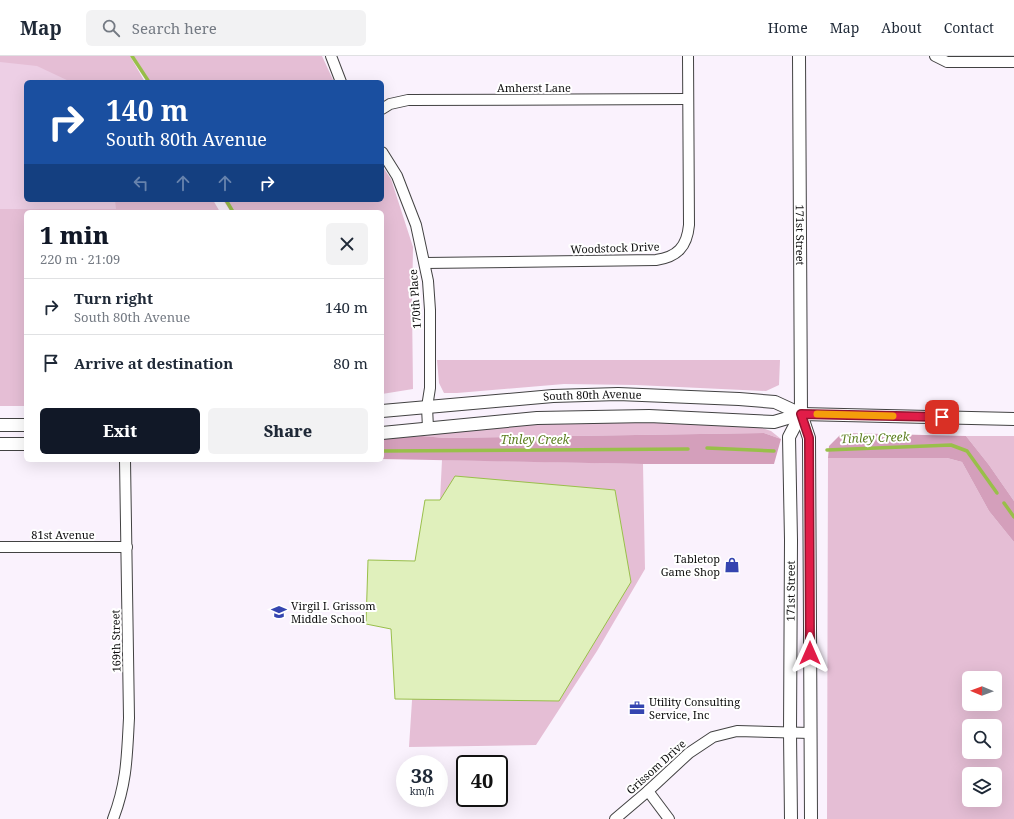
<!DOCTYPE html>
<html lang="en">
<head>
<meta charset="utf-8">
<style>
	:root { --surface:#fff; --page:#f2f2f3; --text:#1f2937; --muted:#747a83; --line:#e0e1e3; --accent:#111827 }
	body { margin:0; font-family:"Noto Serif",serif; background:var(--page); color:var(--text); height:100vh; display:flex; flex-direction:column; font-size:15px; white-space:nowrap }
	* { box-sizing:border-box; margin:0 }
	p { font-size:13px; color:var(--muted) }
	.icon { flex:none; width:22px; height:22px; fill:none; stroke:currentColor; stroke-width:2; stroke-linecap:round; stroke-linejoin:round }
	.map { position:relative; flex:1; overflow:hidden }
	.panel { position:absolute; left:24px; top:154px; width:360px; height:252px; display:flex; flex-direction:column; background:var(--surface); border-radius:6px; box-shadow:0 4px 16px #0002 }
	.panel>* { flex:none }
	.top-card { position:absolute; left:24px; top:24px; width:360px; height:122px; border-radius:6px; box-shadow:0 4px 16px #0002; background:#1a4fa0; color:#fff; overflow:hidden }
	.needle { width:26px; rotate:271deg }
	.buttons { position:absolute; left:962px; top:615px; display:grid; gap:8px }
	.buttons a { display:grid; place-items:center; width:40px; height:40px; border-radius:6px; background:var(--surface); box-shadow:0 4px 16px #0002; font-size:20px }
	.speed { position:absolute; left:396px; top:699px; display:flex; gap:8px; font-size:20px; font-weight:700; text-align:center }
	.speed>* { display:grid; place-content:center; width:52px; height:52px; border-radius:50%; background:var(--surface); box-shadow:0 4px 16px #0002; line-height:1 }
	.speed small { font-size:10px; font-weight:400 }
	.speed .limit { border:2px solid #111; border-radius:6px; background:#fff; color:#111 }
	.pin { position:absolute; display:grid; place-items:center; width:34px; height:34px; color:#fff; margin:-17px; border-radius:8px; box-shadow:0 2px 6px #0006 }
	.me { position:absolute; width:44px; margin:-22px; rotate:0deg; stroke-linejoin:round; filter:drop-shadow(0 0 3px #0008) }
	.turn { display:flex; align-items:center; gap:14px; height:84px; padding:0 16px; font-size:18px }
	.turn .icon { width:52px; height:52px; stroke-width:2.5 }
	.turn b { display:block; font-size:28px; line-height:34px }
	.lanes { display:flex; align-items:center; height:38px; padding:0 16px; background:#0003; justify-content:center; gap:20px; direction:ltr }
	.lanes .off { opacity:.35 }
	.round { display:grid; place-items:center; flex:none; width:42px; height:42px; border-radius:6px; background:var(--page) }
	.summary { display:flex; align-items:center; justify-content:space-between; height:68px; padding:0 16px }
	h1 { font-size:24px; font-weight:800; line-height:30px; color:var(--accent) }
	.cta { display:flex; gap:8px; margin-top:auto; padding:8px 16px }
	.cta a { flex:1; height:46px; border-radius:6px; background:var(--accent); color:#fff; font-size:16px; font-weight:800; line-height:46px; text-align:center }
	.cta a+a { background:var(--page); color:var(--text) }
	ul { padding:0; list-style:none }
	li { display:flex; align-items:center; gap:12px; height:56px; padding:0 16px; border-top:1px solid var(--line) }
	li div { flex:1 }
	li b { display:block; font-size:15px }
	li em { font-style:normal }
	header { display:flex; align-items:center; gap:24px; box-sizing:border-box; height:56px; padding:0 20px; background:var(--surface); border-bottom:1px solid var(--line) }
	header strong { font-size:19px }
	nav { display:flex; gap:22px; margin-inline-start:auto; font-size:14px }
	.search { width:280px; height:36px; background:var(--page); display:flex; align-items:center; gap:10px; box-sizing:border-box; padding:0 14px; border-radius:6px; color:var(--muted); font-size:15px }
	.map>svg:first-child { display:block }
	.green { fill:#e5bed5; fill-rule:evenodd }
	.forest { fill:#d49fbb }
	.pitch { fill:#edcfe5 }
	.water { fill:#e0f0bc; stroke:#99bf4a }
	.lines { fill:none; stroke-linecap:round; stroke-linejoin:round }
	.stream { stroke:#99bf4a; stroke-width:3.5 }
	.minor-casing { stroke:#424242; stroke-width:12 }
	.tertiary-casing { stroke:#424242; stroke-width:14 }
	.minor { stroke:#fff; stroke-width:10 }
	.tertiary { stroke:#fff; stroke-width:12 }
	.route-casing { stroke:#92132f; stroke-width:10 }
	.route { stroke:#e11d48; stroke-width:7 }
	.slow { stroke:#f59e0b; stroke-width:7 }
	.labels { text-anchor:middle; stroke-width:4; stroke-linejoin:round; paint-order:stroke }
	.street-label { font-size:11px; fill:#0f0f0f; stroke:#fff }
	.poi-label { font-size:11px; fill:#0f0f0f; stroke:#fff; text-anchor:start }
	.water-label { font-size:12px; font-style:italic; fill:#5e8022; stroke:#fff }
</style>
</head>
<body>
<header>
<strong>Map</strong>
<div class="search"><svg class="icon" aria-label="search" viewBox="0 0 24 24"><circle cx="10" cy="10" r="6"/><path d="M15 15l6 6"/></svg>Search here</div>
<nav><a>Home</a><a>Map</a><a>About</a><a>Contact</a></nav>
</header>
<div class="map">
<svg width="1014" height="763" viewBox="0 0 1014 763">
	<rect width="100%" height="100%" fill="#faf2fd"/>
	<g class="green">
		<path d="M 0,0 L 130,0 L 145,26 L 26,26 L 26,144 L 213,144 L 220,156 L 26,156 L 26,350 L 0,350 Z"/>
		<path d="M 131,0 L 322,0 L 334,26 L 148,26 Z"/>
		<path d="M 382,110 L 391,123 L 413,191 L 412,249 L 413,333 L 382,338 L 382,156 L 231,156 L 223,144 L 382,144 Z"/>
		<path d="M 437,304 L 780,304 L 779,329 L 766,335 L 636,329 L 564,328 L 457,337 L 444,337 L 439,327 Z"/>
		<path d="M 607,364 L 756,370 L 771,375 L 781,383 L 764,377 L 445,382 L 422,380 L 485,371 L 545,365 Z"/>
		<path d="M 966,380 L 1014,380 L 1014,445 L 989,409 Z"/>
		<path d="M 828,402 L 947,402 L 962,406 L 989,455 L 1014,486 L 1014,763 L 827,763 ZM 969,622 L 995,622 L 995,648 L 969,648 ZM 969,670 L 995,670 L 995,696 L 969,696 ZM 969,718 L 995,718 L 995,744 L 969,744 Z"/>
		<path d="M 442,404 L 643,408 L 645,513 L 597,595 L 536,689 L 409,691 L 425,444 L 440,444 Z"/>
	</g>
	<g class="forest">
		<path d="M 764,377 L 781,383 L 774,408 L 643,408 L 382,403 L 382,383 L 422,380 L 445,382 Z"/>
		<path d="M 842,377 L 966,380 L 989,409 L 1014,445 L 1014,486 L 989,455 L 962,406 L 947,402 L 828,402 L 829,390 Z"/>
	</g>
	<path class="pitch" d="M 0,6 L 37,10 L 71,26 L 26,26 L 26,144 L 115,144 L 116,153 L 0,153 Z"/>
	<path class="water" d="M 455,420 L 615,434 L 631,526 L 559,645 L 395,643 L 391,573 L 366,568 L 368,504 L 415,505 L 425,444 L 440,444 Z"/>
	<g class="lines">
		<g class="stream">
			<path d="M 132,0 L 149,26"/>
			<path d="M 226,144 L 233,156"/>
			<path d="M 707,392 L 774,395"/>
			<path d="M 827,394 L 951,389 L 967,395 L 997,437"/>
			<path d="M 382,395 L 688,393"/>
			<path d="M 1004,447 L 1014,461"/>
		</g>
		<g class="minor-casing">
			<g id="minor">
				<path d="M 331,0 L 341,26"/>
				<path d="M 935,0 L 947,6 L 1014,6"/>
				<path d="M 382,53 L 390,48 L 408,44 L 688,43"/>
				<path d="M 382,96 L 397,120 L 416,169 L 428,225 L 430,254 L 430,332 L 427,351 L 428,372"/>
				<path d="M 425,207 L 656,204 C 677,201 687,191 689,169 L 688,0"/>
				<path d="M 0,491 L 127,491"/>
				<path d="M 648,735 L 669,763"/>
				<path d="M 113,763 C 127,727 127,699 129,662 L 125,404"/>
				<path d="M 615,763 L 648,735 L 689,697 L 713,681 L 737,675 L 810,677"/>
			</g>
		</g>
		<g class="tertiary-casing">
			<g id="tertiary">
				<path id="s1" d="M 799,0 L 801,358 L 809,382 L 811,763"/>
				<path id="s2" d="M 382,355 L 553,340 L 618,338 L 739,343 L 775,346 L 801,358"/>
				<path d="M 0,369 L 26,369"/>
				<path d="M 382,377 L 537,362 L 649,360 L 774,366 L 801,358 L 1014,363"/>
				<path d="M 0,388 L 26,388"/>
				<path id="s3" d="M 791,763 L 790,677 L 791,484 L 789,381 L 801,358"/>
			</g>
		</g>
		<use href="#minor" class="minor"/>
		<use href="#tertiary" class="tertiary"/>
	</g>
	<g class="lines">
		<g class="route-casing">
			<path id="route" d="M 810,597 L 809,382 L 801,358 L 942,361"/>
		</g>
		<use href="#route" class="route"/>
		<path class="slow" d="M 817,358 L 893,360"/>
	</g>
	<defs>
		<g id="shop-bare" transform="scale(1.2)"><path d="M-5-2.5h2.3a2.7 3.5 0 0 1 5.4 0H5L5.5 6h-11ZM-1.5-2.5h3a1.5 2.3 0 0 0-3 0Z" fill="#3545b0" stroke="#fff" stroke-width="2.5" paint-order="stroke"/></g>
		<g id="school-bare" transform="scale(1.2)"><path d="M0-5L7-2L0 1L-7-2ZM-4 1L0 2.5L4 1V4Q0 6-4 4Z" fill="#3545b0" stroke="#fff" stroke-width="2.5" paint-order="stroke"/></g>
		<g id="office-bare" transform="scale(1.2)"><path d="M-6-3h4V-5.5h4V-3h4V5H-6ZM-1-4.5V-3h2v-1.5ZM-6 0V1H6V0Z" fill="#3545b0" stroke="#fff" stroke-width="2.5" paint-order="stroke"/></g>
	</defs>
	<g fill-rule="evenodd">
		<use href="#shop-bare" x="732" y="509"/>
		<use href="#school-bare" x="279" y="556"/>
		<use href="#office-bare" x="637" y="652"/>
	</g>
	<g class="labels">
		<g class="street-label">
			<text x="534" y="36">Amherst Lane</text>
			<text dy="4" stroke="none"><textPath href="#s1" startOffset="179">171st Street</textPath></text>
			<text transform="translate(615 192) rotate(-2)" y="4">Woodstock Drive</text>
			<text transform="translate(415 243) rotate(-94)" y="4">170th Place</text>
			<text dy="4" stroke="none"><textPath href="#s2" startOffset="211">South 80th Avenue</textPath></text>
			<text x="63" y="483">81st Avenue</text>
			<text dy="4" stroke="none"><textPath href="#s3" startOffset="228">171st Street</textPath></text>
			<text transform="translate(116 585) rotate(-91)" y="4">169th Street</text>
			<text transform="translate(656 711) rotate(-42)" y="4">Grissom Drive</text>
		</g>
		<g class="poi-label">
			<text x="720" y="507" text-anchor="end">Tabletop<tspan x="720" dy="13">Game Shop</tspan></text>
			<text x="291" y="554">Virgil I. Grissom<tspan x="291" dy="13">Middle School</tspan></text>
			<text x="649" y="650">Utility Consulting<tspan x="649" dy="13">Service, Inc</tspan></text>
		</g>
		<g class="water-label">
			<text transform="translate(875 382) rotate(-2)" y="4">Tinley Creek</text>
			<text x="535" y="388">Tinley Creek</text>
		</g>
	</g>
</svg>
<div class="buttons">
<a><svg class="needle" viewBox="-14 -14 28 28"><path d="M0-13l5 13h-10z" fill="#e53935"/><path d="M0 13l5-13h-10z" fill="#747a83"/></svg></a>
<a><svg class="icon" aria-label="search" viewBox="0 0 24 24"><circle cx="10" cy="10" r="6"/><path d="M15 15l6 6"/></svg></a>
<a><svg class="icon" aria-label="layers" viewBox="0 0 24 24"><path d="M12 4l9 5-9 5-9-5zM3 14l9 5 9-5"/></svg></a>
</div>
<div class="speed"><div>38<small>km/h</small></div><div class="limit">40</div></div>
<div class="pin" style="left:942px;top:361px;background:#d93025"><svg class="icon" aria-label="arrive" viewBox="0 0 24 24"><path d="M6 21V4h12l-3 4 3 4H6"/></svg></div>
<svg class="me" style="left:810px;top:597px" viewBox="-20 -20 40 40"><path d="M0-17L14 15 0 8-14 15z" fill="#e11d48" stroke="#fff" stroke-width="4"/></svg>
<div class="top-card">
<div class="turn"><svg class="icon" aria-label="right" viewBox="0 0 24 24"><path d="M7 20v-9h11M14 6l5 5-5 5"/></svg><div><b>140 m</b>South 80th Avenue</div></div>
<div class="lanes"><svg class="icon off" aria-label="left" viewBox="0 0 24 24"><path d="M17 20v-9H6M10 6l-5 5 5 5"/></svg><svg class="icon off" aria-label="ahead" viewBox="0 0 24 24"><path d="M12 20V5M6 11l6-6 6 6"/></svg><svg class="icon off" aria-label="ahead" viewBox="0 0 24 24"><path d="M12 20V5M6 11l6-6 6 6"/></svg><svg class="icon" aria-label="right" viewBox="0 0 24 24"><path d="M7 20v-9h11M14 6l5 5-5 5"/></svg></div>
</div>
<section class="panel">
<div class="summary"><div><h1>1 min</h1><p>220 m · 21:09</p></div><a class="round"><svg class="icon" aria-label="close" viewBox="0 0 24 24"><path d="M6 6l12 12M18 6L6 18"/></svg></a></div>
<ul>
<li><svg class="icon" aria-label="right" viewBox="0 0 24 24"><path d="M7 20v-9h11M14 6l5 5-5 5"/></svg><div><b>Turn right</b><p>South 80th Avenue</p></div><em>140 m</em></li>
<li><svg class="icon" aria-label="arrive" viewBox="0 0 24 24"><path d="M6 21V4h12l-3 4 3 4H6"/></svg><div><b>Arrive at destination</b></div><em>80 m</em></li>
</ul>
<div class="cta"><a>Exit</a><a>Share</a></div>
</section>
</div>
</body>
</html>
